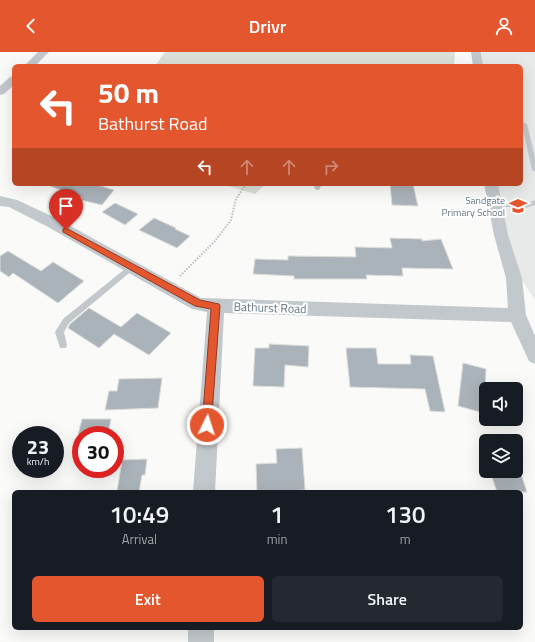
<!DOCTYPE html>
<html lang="en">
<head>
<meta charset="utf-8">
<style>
	:root { --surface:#171b24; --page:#242831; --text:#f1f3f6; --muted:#9ea1a6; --accent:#e4572e }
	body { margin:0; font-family:"Titillium Web",sans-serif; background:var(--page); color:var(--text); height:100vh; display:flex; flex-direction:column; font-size:15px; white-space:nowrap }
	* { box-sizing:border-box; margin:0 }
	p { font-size:13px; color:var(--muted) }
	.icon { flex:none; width:22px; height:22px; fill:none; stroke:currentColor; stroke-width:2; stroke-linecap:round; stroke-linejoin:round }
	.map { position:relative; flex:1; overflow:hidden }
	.side { position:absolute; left:12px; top:438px; width:511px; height:140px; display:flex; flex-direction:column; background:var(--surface); border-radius:6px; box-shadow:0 4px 16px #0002 }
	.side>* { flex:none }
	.guide { position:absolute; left:12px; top:12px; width:511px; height:122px; border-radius:6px; box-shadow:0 4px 16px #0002; background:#e4572e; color:#fff; overflow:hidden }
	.buttons { position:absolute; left:479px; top:330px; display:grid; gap:8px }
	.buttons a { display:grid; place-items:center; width:44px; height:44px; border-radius:6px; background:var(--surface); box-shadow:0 4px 16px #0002; font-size:20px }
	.speed { position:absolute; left:12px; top:374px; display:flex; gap:8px; font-size:20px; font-weight:700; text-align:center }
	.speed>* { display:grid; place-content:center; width:52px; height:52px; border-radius:50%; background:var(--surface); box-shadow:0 4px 16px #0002; line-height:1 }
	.speed small { font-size:10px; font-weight:400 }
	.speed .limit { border:6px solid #d22; background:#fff; color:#111 }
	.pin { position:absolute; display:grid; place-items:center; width:34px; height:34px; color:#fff; margin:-41px -17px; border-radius:50% 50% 50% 0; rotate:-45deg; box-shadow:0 0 4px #0007 }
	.pin .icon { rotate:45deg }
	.me { position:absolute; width:44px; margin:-22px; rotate:4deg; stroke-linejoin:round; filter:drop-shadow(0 0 3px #0008) }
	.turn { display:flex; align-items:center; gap:14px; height:84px; padding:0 20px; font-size:18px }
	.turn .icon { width:52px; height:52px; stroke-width:2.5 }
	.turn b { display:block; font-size:28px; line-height:34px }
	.lanes { display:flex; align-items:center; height:38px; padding:0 20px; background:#0003; justify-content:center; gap:20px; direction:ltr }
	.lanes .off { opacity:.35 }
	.eta { display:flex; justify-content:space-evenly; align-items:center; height:68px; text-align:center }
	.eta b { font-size:24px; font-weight:600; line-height:28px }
	.action { display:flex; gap:8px; margin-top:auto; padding:8px 20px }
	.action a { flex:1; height:46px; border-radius:6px; background:var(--accent); color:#fff; font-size:16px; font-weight:600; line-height:46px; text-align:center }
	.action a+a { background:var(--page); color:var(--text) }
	header { display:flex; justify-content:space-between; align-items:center; height:52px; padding:0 20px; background:var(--accent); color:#fff; font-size:18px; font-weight:600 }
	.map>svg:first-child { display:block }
	.built { fill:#e8e9e9 }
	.green { fill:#dadfd7 }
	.building { fill:#aab3b9; stroke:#dcdcda }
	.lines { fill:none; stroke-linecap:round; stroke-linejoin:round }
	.path { stroke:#bbbfc2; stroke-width:2; stroke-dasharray:1.5 1.5; stroke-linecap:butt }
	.lane { fill:#c3c8cc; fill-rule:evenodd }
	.street { fill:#c3c8cc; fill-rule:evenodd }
	.route { fill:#e4572e; stroke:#94391e }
	.labels { text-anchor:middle; stroke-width:4; stroke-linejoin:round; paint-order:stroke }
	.far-poi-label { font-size:10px; fill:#657683; stroke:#fff; text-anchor:end }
	.street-label { font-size:12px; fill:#657683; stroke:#fff }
</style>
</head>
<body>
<header><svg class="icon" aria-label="back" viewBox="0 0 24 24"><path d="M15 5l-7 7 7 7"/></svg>Drivr<svg class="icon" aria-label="person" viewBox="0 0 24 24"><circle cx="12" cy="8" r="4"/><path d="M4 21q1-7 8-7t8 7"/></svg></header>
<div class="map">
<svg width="535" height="590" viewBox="0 0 535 590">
	<rect width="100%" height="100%" fill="#fafaf8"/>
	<path class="built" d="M 482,0 L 535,0 L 535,248 L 522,228 L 506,177 L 496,132 L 521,132 L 521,14 L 482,14 Z"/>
	<g class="green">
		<path d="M 165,0 L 455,0 L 454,14 L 155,14 Z"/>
		<path d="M 222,132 L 266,132 L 255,142 Z"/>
	</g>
	<g class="building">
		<path d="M 50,132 L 94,132 L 114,138 L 102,153 L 81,148 L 82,146 L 50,134 Z"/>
		<path d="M 390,132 L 413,132 L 418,154 L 392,153 Z"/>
		<path d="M 115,151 L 138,162 L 125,173 L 102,160 Z"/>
		<path d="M 154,166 L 176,176 L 175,177 L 190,184 L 177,196 L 139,178 Z"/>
		<path d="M 390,186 L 422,187 L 422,189 L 441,187 L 453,217 L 402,216 L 403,224 L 366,223 L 367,227 L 294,227 L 294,224 L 253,222 L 255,207 L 288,208 L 288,204 L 356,205 L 355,195 L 392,196 Z"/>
		<path d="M 8,199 L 41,219 L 53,210 L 84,229 L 58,251 L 13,221 L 9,225 L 0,219 L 0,204 Z"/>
		<path d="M 89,256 L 121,275 L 137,261 L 171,281 L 149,303 L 114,282 L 99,296 L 68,276 L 70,272 Z"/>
		<path d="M 269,292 L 309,294 L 308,315 L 285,313 L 284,335 L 253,334 L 255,296 L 269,296 Z"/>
		<path d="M 346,296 L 376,296 L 378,312 L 411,312 L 410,303 L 433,304 L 445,360 L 430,359 L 425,337 L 350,335 Z"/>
		<path d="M 463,311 L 486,317 L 484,361 L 458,354 Z"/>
		<path d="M 162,326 L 158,356 L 105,358 L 109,339 L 117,339 L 119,327 Z"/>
		<path d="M 82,367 L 111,367 L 108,383 L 78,383 Z"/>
		<path d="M 302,396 L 305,438 L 257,440 L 256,412 L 277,411 L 276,397 Z"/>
		<path d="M 147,407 L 145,423 L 142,423 L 139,440 L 117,440 L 122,408 Z"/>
		<path d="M 490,419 L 520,419 L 527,440 L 497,440 Z"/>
	</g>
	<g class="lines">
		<path class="path" d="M 180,224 L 215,189 L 231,168 L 236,147 L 246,132"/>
		<g class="lane">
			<path d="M 521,69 L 527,72 L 535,105 L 535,120 L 532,118 Z"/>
			<path d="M 316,132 L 322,132 L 319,138 L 317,138 L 314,136 Z"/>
			<path d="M 535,148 L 535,153 L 526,156 L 494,154 L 490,152 L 494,150 L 525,152 Z"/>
			<path d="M 131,212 L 135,215 L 134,217 L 69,271 L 64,280 L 67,293 L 66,296 L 60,296 L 55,280 L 63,267 Z"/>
		</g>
		<g class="street">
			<path d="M 38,0 L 49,0 L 35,14 L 24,14 Z"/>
			<path d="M 471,0 L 481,0 L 483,14 L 473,14 Z"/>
			<path d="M 14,24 L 14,33 L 4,42 L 0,43 L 0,34 L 10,25 Z"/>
			<path d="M 484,132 L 498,132 L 508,183 L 522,226 L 526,263 L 535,284 L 535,312 L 529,309 L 511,270 L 224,261 L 215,440 L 193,440 L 207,260 L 192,257 L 48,175 L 9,155 L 0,154 L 0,144 L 17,148 L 58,167 L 201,246 L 508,256 L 506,226 L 494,183 Z"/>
			<rect x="188" y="576" width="26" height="14"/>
		</g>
	</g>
	<path class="route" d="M 66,176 L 200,248 L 219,252 L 220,254 L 211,376 L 207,377 L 204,376 L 202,373 L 211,257 L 195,254 L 63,180 L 63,177 Z"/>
	<defs>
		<g id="school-bare" transform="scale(1.38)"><path d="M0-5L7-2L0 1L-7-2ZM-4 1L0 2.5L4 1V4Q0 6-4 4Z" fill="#e4572e" stroke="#fff" stroke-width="2.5" paint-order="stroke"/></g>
	</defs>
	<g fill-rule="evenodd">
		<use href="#school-bare" x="518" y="154"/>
	</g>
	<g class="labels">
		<g class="far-poi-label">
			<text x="505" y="152">Sandgate<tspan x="505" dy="12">Primary School</tspan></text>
		</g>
		<g class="street-label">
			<text transform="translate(270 256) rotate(2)" y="4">Bathurst Road</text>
		</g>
	</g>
</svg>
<div class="buttons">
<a><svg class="icon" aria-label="sound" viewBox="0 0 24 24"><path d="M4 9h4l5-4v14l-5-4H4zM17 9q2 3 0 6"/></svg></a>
<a><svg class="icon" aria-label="layers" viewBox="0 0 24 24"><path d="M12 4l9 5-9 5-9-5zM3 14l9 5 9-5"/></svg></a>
</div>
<div class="speed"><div>23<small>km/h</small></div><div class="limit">30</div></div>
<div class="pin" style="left:66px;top:178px;background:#d93025"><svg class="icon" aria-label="arrive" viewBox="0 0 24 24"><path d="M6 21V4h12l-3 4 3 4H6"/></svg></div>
<svg class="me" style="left:207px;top:373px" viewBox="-20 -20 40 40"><circle r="17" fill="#e4572e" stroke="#fff" stroke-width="3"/><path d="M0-11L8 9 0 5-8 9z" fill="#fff"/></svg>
<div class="guide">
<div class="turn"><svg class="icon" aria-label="left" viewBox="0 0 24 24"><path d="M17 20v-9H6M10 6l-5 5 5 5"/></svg><div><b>50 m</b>Bathurst Road</div></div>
<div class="lanes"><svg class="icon" aria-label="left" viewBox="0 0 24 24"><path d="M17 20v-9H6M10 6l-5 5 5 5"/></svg><svg class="icon off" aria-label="ahead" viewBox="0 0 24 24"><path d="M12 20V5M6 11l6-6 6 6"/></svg><svg class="icon off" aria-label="ahead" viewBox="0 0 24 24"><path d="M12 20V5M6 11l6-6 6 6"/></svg><svg class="icon off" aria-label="right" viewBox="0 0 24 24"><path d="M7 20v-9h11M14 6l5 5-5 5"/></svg></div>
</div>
<section class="side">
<div class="eta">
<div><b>10:49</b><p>Arrival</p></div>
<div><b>1</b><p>min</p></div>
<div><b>130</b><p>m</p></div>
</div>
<div class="action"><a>Exit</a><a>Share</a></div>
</section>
</div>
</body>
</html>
